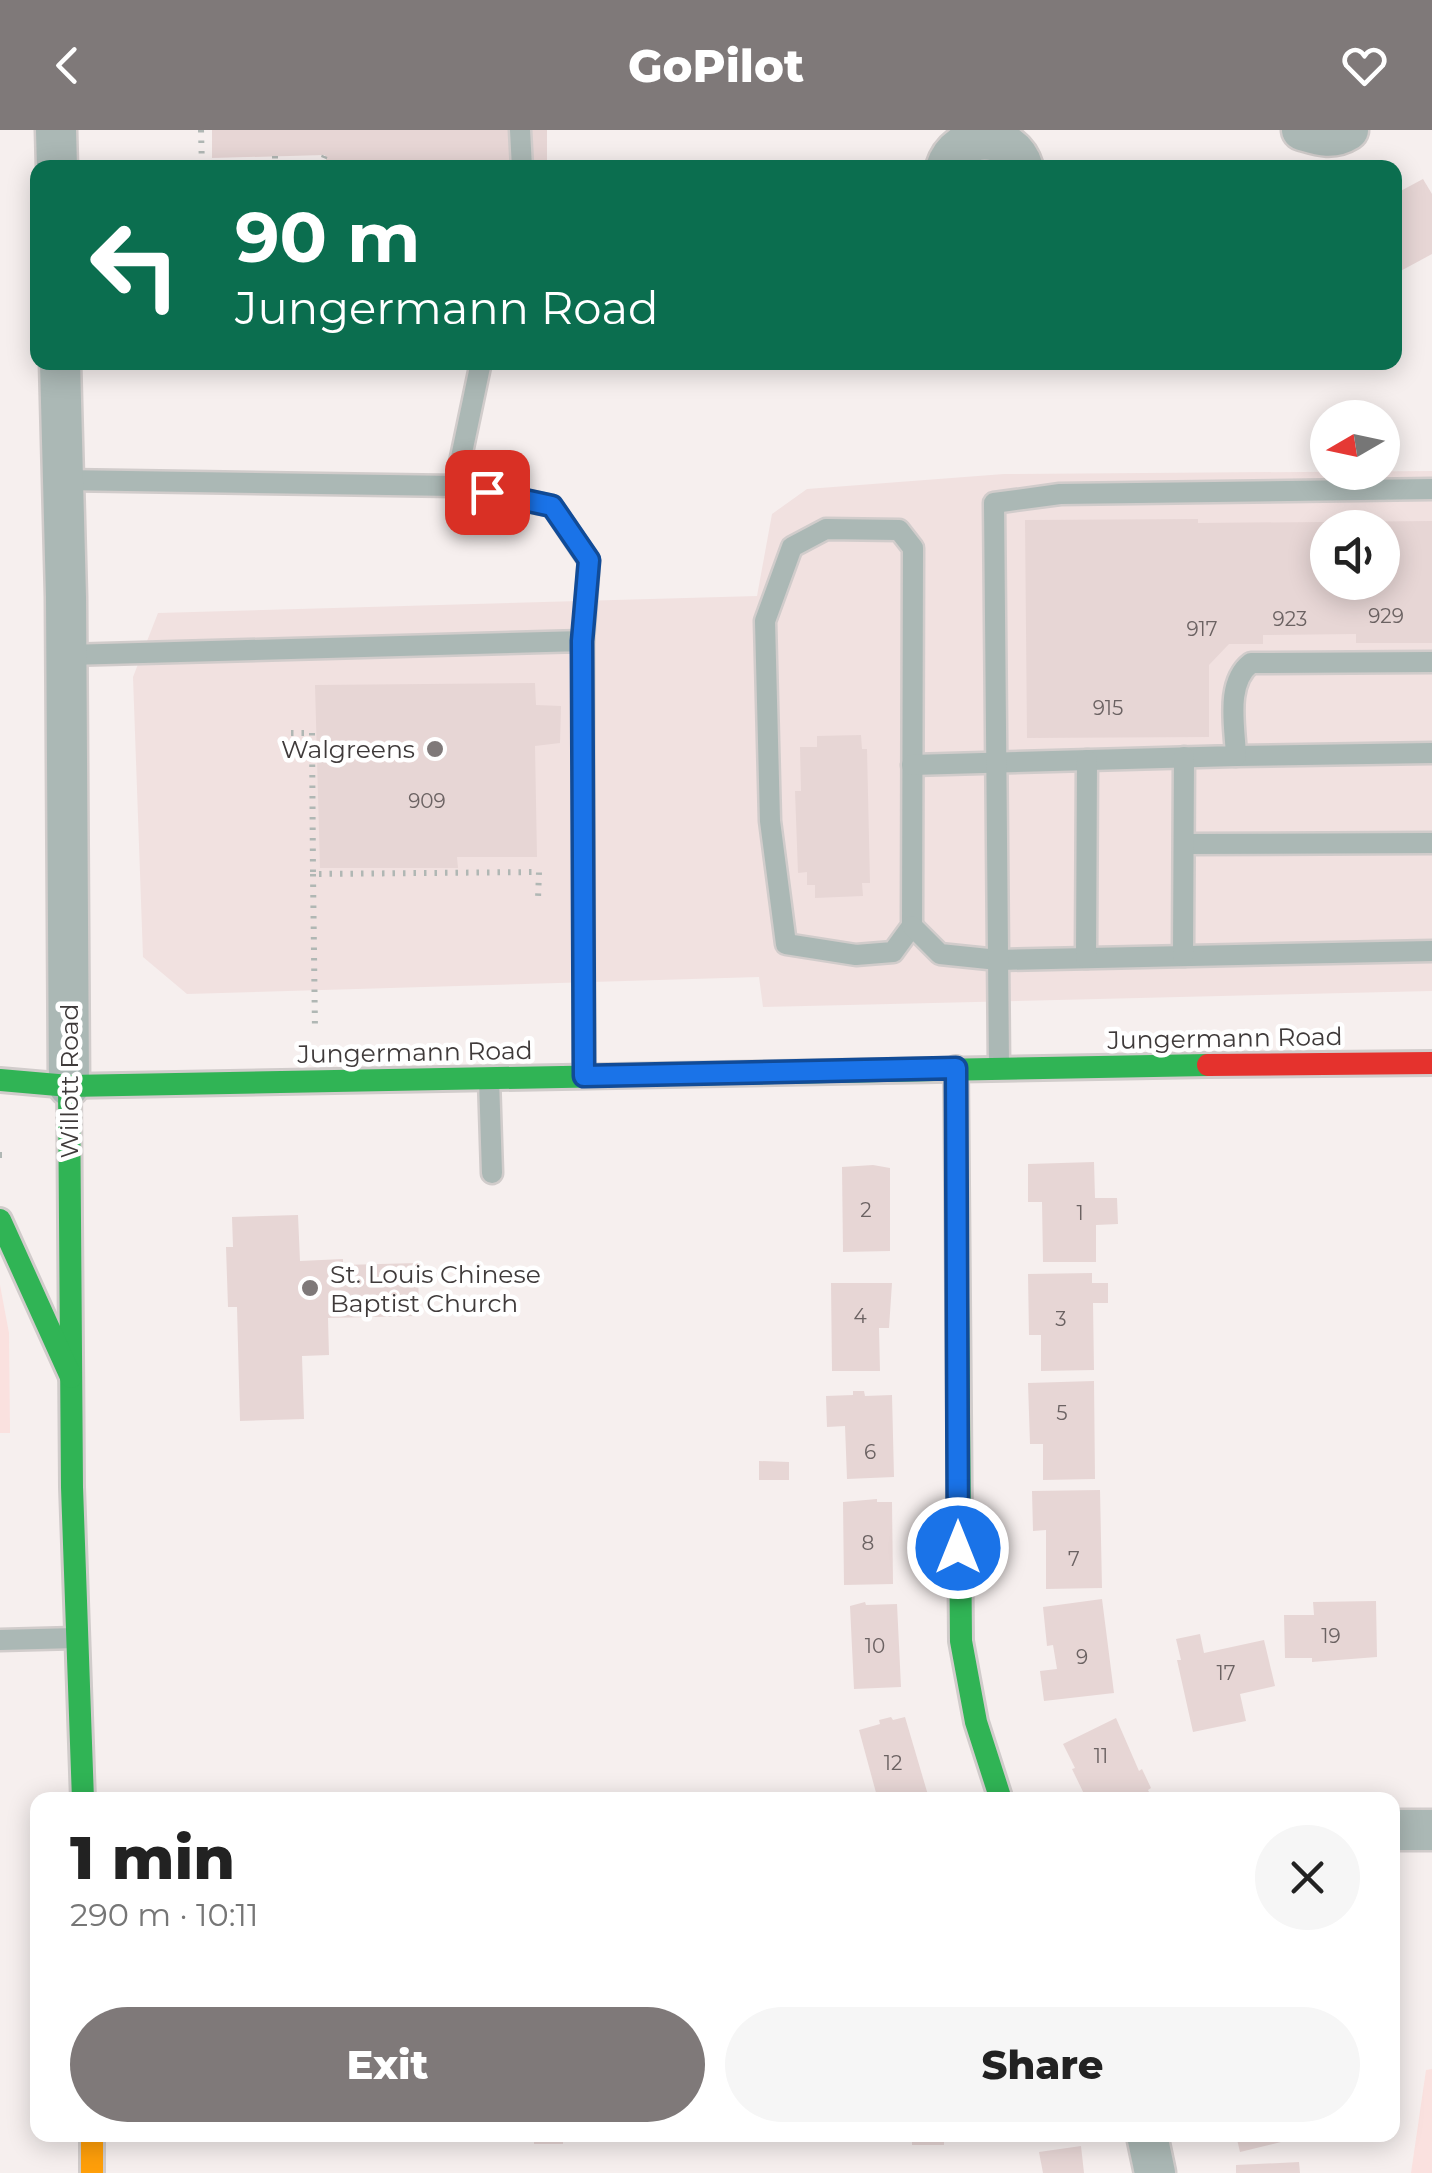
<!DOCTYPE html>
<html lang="en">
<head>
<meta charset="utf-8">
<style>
	:root { --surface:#fff; --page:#f6f6f6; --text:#222; --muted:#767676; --accent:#7f7979 }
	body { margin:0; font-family:Montserrat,sans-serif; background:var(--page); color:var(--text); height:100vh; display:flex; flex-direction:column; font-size:38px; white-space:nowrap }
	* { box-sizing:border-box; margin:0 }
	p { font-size:32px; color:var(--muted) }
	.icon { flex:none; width:55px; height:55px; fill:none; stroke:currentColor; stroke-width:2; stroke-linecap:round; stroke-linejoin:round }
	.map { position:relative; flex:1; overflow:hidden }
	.side { position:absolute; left:30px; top:1662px; width:1370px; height:350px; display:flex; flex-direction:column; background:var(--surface); border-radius:20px; box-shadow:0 5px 25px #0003 }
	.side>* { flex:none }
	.banner { position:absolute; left:30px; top:30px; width:1372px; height:210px; border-radius:20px; box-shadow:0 5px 25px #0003; background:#0b6e4f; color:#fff; overflow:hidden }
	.needle { width:65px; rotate:261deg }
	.controls { position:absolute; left:1310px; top:270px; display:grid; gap:20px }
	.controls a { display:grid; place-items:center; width:90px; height:90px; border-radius:50%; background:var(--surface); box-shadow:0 5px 25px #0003; font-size:50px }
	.pin { position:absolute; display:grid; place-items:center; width:85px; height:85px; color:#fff; margin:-42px; border-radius:20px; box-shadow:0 5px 15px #0006 }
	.me { position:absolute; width:110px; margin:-55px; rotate:0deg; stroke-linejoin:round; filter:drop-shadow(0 0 8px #0008) }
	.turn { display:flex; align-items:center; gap:35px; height:210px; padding:0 40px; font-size:45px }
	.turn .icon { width:130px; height:130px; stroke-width:2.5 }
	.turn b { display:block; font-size:70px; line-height:85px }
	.round { display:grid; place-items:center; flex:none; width:105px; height:105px; border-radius:52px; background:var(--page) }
	.overview { display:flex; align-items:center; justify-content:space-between; height:170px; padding:0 40px }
	h1 { font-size:60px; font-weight:800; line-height:75px }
	.action { display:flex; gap:20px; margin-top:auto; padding:20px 40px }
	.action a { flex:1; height:115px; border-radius:60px; background:var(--accent); color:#fff; font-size:40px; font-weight:800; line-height:115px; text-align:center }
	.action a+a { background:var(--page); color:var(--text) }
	header { display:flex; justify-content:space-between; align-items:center; height:130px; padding:0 40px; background:var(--accent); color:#fff; font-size:45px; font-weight:800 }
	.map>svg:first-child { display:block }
	.built { fill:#f1e1e0; fill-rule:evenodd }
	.green { fill:#fae1df }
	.building { fill:#e7d6d5; fill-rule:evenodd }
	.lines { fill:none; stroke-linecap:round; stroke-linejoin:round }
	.lane-casing { stroke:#d1cccb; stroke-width:25 }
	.street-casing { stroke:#d1cccb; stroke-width:45 }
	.fast-casing { stroke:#d1cccb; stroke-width:28 }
	.slow-casing { stroke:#d1cccb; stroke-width:28 }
	.jam-casing { stroke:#d1cccb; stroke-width:28 }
	.path { stroke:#b0b7b4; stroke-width:6; stroke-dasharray:2.5 8; stroke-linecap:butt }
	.lane { stroke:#abb8b5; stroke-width:20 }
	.street { stroke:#abb8b5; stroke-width:40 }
	.fast { stroke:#30b455; stroke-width:22 }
	.slow { stroke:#ff9f0a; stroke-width:22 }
	.jam { stroke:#e5322d; stroke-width:22 }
	.route-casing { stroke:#114b97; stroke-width:25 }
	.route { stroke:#1a73e8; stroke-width:18 }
	.poi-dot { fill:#7f7979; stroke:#fff; stroke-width:4 }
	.labels { text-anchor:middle; stroke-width:9; stroke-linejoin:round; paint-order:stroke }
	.number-label { font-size:20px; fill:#6b6262 }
	.poi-label { font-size:25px; fill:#3f3a3a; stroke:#fff; text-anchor:end }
	.street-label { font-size:25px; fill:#3f3a3a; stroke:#fff }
</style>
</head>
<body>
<header><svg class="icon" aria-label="back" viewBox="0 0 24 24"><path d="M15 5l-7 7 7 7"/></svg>GoPilot<svg class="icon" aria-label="heart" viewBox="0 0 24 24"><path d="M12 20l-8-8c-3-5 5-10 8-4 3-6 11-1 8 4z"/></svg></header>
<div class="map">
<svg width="1432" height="2043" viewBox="0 0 1432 2043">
	<rect width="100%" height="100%" fill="#f6efee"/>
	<path class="built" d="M 1432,341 L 1432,861 L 763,877 L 759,847 L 187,864 L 143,827 L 133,547 L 158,483 L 757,466 L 772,384 L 807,359 L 1004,344 ZM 1328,398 L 1382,398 L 1382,452 L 1328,452 Z"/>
	<g class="green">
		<path d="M 0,1155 L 9,1203 L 10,1303 L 0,1303 Z"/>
		<path d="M 1432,1939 L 1432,2043 L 1411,2043 L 1426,1940 Z"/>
	</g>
	<g class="building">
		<path d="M 212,0 L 547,0 L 547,38 L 328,38 L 325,25 L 212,28 Z"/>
		<path d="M 1423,49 L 1432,64 L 1432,124 L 1395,144 L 1395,64 Z"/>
		<path d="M 1198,389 L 1198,393 L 1432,391 L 1432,513 L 1356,513 L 1356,504 L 1263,505 L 1263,514 L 1229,514 L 1209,535 L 1209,607 L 1027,608 L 1025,390 ZM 1328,398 L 1382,398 L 1382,452 L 1328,452 Z"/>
		<path d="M 535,553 L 536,575 L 561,576 L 560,613 L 535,616 L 537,727 L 457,727 L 458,738 L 320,738 L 315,555 Z"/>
		<path d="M 861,605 L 862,619 L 867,619 L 870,753 L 862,753 L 863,766 L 815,768 L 815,755 L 807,755 L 807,742 L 798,743 L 795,661 L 801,661 L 800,617 L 817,617 L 817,606 Z"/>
		<path d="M 1094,1032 L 1095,1068 L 1117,1068 L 1118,1094 L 1096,1095 L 1096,1132 L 1043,1132 L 1042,1072 L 1028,1072 L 1028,1034 Z"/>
		<path d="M 873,1035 L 890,1038 L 890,1121 L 843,1122 L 842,1037 Z"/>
		<path d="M 298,1085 L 300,1131 L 343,1129 L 343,1135 L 418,1133 L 419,1186 L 328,1188 L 329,1225 L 302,1226 L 304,1289 L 240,1291 L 237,1177 L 228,1177 L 226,1117 L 233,1117 L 232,1087 Z"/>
		<path d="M 1092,1143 L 1092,1153 L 1108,1153 L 1108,1173 L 1093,1173 L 1094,1240 L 1041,1241 L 1041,1205 L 1029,1205 L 1028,1144 Z"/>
		<path d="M 831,1153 L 892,1153 L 889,1198 L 879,1198 L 880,1241 L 832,1241 Z"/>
		<path d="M 1094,1251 L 1095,1349 L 1043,1350 L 1043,1314 L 1030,1314 L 1028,1253 Z"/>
		<path d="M 853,1261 L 864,1261 L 865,1266 L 892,1265 L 894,1347 L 847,1349 L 845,1296 L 827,1297 L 826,1266 L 853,1265 Z"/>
		<path d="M 759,1331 L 789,1332 L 789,1350 L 759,1350 Z"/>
		<path d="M 1100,1360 L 1102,1458 L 1046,1459 L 1046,1400 L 1033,1401 L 1032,1361 Z"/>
		<path d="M 877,1369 L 877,1372 L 892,1372 L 893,1454 L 844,1455 L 843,1372 Z"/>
		<path d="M 1102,1469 L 1114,1563 L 1044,1571 L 1040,1541 L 1057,1539 L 1053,1515 L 1047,1516 L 1043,1477 Z"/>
		<path d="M 1376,1471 L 1377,1527 L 1312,1532 L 1312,1528 L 1285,1528 L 1284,1485 L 1314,1485 L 1313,1472 Z"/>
		<path d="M 865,1472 L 866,1475 L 897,1474 L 901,1557 L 854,1559 L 850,1476 Z"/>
		<path d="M 1200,1504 L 1204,1523 L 1264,1510 L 1275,1556 L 1240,1564 L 1246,1591 L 1193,1602 L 1177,1530 L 1181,1530 L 1176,1509 Z"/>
		<path d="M 891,1587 L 893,1590 L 905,1587 L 928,1665 L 912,1670 L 878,1670 L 859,1600 L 880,1594 L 879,1590 Z"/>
		<path d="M 1116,1588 L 1139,1641 L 1142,1639 L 1151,1658 L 1148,1660 L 1153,1670 L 1087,1670 L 1072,1639 L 1075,1638 L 1063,1614 Z"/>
		<rect x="534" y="2005" width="29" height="9"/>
		<rect x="912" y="2005" width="32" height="10"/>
		<path d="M 1236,2005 L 1292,2005 L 1293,2009 L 1240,2022 Z"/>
		<path d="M 1081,2016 L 1084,2043 L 1043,2043 L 1039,2022 Z"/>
		<path d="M 1299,2032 L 1300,2043 L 1236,2043 L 1236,2035 Z"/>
	</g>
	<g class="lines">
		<g class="lane-casing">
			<g id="lane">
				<path d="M 520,0 L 522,38"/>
				<path d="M 63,350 L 455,356 L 552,376 L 589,431 L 583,511"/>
				<path d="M 455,356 L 481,232"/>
				<path d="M 826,399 L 899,400 L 913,418 L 912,796 L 893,822 L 856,825 L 786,814 L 770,691 L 765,491 L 792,417 Z"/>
				<path d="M 67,525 L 583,511 L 584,943"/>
				<path d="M 1236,626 L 1432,623"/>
				<path d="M 912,635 L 1236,626 C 1235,597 1225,553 1251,533 L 1432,532"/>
				<path d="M 1185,714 L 1432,713"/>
				<path d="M 912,796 L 940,824 L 998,830 L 1432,821"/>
				<path d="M 1183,826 L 1184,627"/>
				<path d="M 1086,828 L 1087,630"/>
				<path d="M 999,936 L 994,373 L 1060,364 L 1432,359"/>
				<path d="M 489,949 L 492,1043"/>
				<path d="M 0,1510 L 76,1508"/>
			</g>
		</g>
		<g class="street-casing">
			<g id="street">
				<path d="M 56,0 L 57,38"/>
				<path d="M 1302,0 C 1319,5 1332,10 1348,0"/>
				<path d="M 946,38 C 958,0 1012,0 1023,38"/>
				<path d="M 60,232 L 66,467 L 69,956"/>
				<path d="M 1392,1700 L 1432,1700"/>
				<path d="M 1147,2005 L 1155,2043"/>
			</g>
		</g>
		<g class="fast-casing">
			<g id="fast">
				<path d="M 956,938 L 961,1511 L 976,1592 L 1001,1670"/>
				<path d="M 0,950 L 69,956 L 1208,935"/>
				<path d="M 69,956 L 72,1357 L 83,1670"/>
				<path d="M 0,1090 L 71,1247"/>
			</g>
		</g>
		<g class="slow-casing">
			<path id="slow" d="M 92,2005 L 92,2043"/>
		</g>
		<g class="jam-casing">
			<path id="jam" d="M 1208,935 L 1432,933"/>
		</g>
		<g class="path">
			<path d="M 201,0 L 202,38"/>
			<path d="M 275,26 L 275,38"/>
			<path d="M 320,38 L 325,25"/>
			<path d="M 291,603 L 312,603 L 313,744 L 539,742 L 538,769"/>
			<path d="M 313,744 L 315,901"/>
			<path d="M 0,1025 L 2,1025"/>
		</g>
		<use href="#lane" class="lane"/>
		<use href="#street" class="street"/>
		<use href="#fast" class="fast"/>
		<use href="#slow" class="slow"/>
		<use href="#jam" class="jam"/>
	</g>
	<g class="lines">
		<g class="route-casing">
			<path id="route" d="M 487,362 L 552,376 L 589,430 L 582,511 L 584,946 L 956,938 L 958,1418"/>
		</g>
		<use href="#route" class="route"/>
	</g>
	<g class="poi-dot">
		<circle cx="435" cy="619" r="10"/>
		<circle cx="310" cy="1158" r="10"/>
	</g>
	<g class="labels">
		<g class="number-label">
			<text x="1386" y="493">929</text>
			<text x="1290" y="496">923</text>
			<text x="1202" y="506">917</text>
			<text x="1108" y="585">915</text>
			<text x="427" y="678">909</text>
			<text x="866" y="1087">2</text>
			<text x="1080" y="1090">1</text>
			<text x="860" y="1193">4</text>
			<text x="1061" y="1196">3</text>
			<text x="1062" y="1290">5</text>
			<text x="870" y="1329">6</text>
			<text x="868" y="1420">8</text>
			<text x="1074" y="1436">7</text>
			<text x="1331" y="1513">19</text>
			<text x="875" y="1523">10</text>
			<text x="1082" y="1534">9</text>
			<text x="1226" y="1550">17</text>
			<text x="1101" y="1633">11</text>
			<text x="893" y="1640">12</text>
		</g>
		<g class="poi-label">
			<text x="415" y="628">Walgreens</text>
			<text x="330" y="1153" text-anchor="start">St. Louis Chinese<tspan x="330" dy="29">Baptist Church</tspan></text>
		</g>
		<g class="street-label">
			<text transform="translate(1225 908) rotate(-1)" y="9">Jungermann Road</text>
			<text transform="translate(415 922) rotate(-1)" y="9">Jungermann Road</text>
			<text transform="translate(69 951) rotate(-90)" y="9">Willott Road</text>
		</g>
	</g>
</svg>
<div class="controls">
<a><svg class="needle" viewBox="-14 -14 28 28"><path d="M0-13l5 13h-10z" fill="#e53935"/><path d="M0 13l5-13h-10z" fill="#767676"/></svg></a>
<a><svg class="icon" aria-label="sound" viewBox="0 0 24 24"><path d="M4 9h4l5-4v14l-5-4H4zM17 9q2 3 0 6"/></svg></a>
</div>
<div class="pin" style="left:487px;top:362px;background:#d93025"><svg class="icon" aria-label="arrive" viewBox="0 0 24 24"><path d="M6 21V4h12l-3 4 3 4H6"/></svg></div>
<svg class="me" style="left:958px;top:1418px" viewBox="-20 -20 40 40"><circle r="17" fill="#1a73e8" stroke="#fff" stroke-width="3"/><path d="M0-11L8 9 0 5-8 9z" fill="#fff"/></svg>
<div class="banner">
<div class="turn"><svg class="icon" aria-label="left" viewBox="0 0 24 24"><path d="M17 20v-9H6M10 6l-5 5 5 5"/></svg><div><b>90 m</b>Jungermann Road</div></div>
</div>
<section class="side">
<div class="overview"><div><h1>1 min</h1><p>290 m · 10:11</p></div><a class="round"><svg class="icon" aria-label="close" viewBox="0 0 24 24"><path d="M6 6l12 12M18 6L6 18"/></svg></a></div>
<div class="action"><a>Exit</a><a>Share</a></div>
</section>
</div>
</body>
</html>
